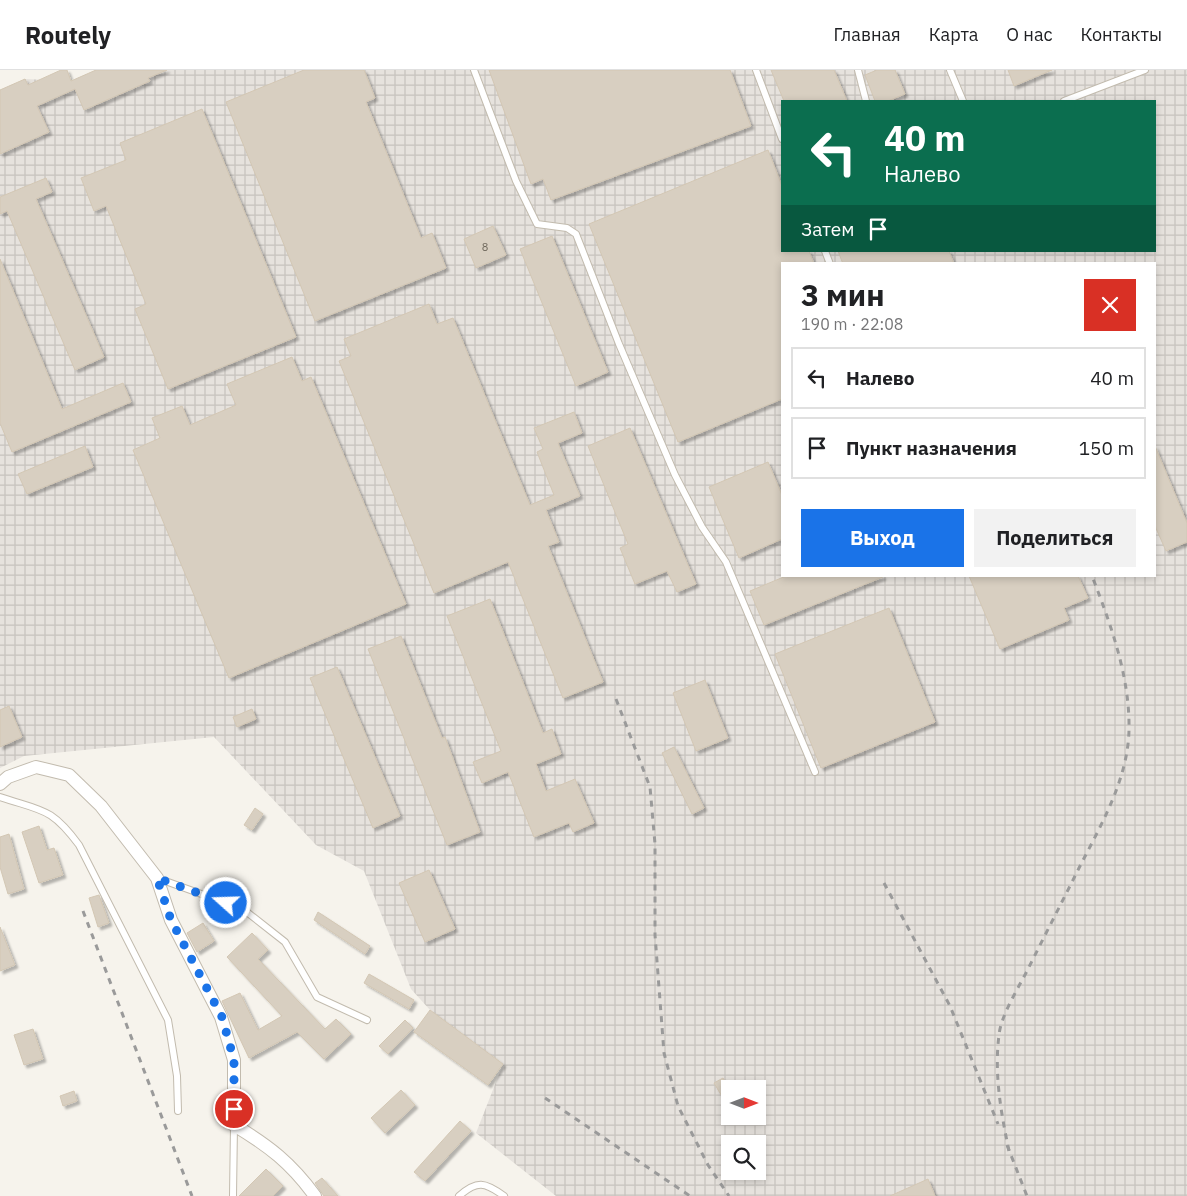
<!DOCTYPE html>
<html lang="ru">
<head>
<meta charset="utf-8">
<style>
	:root { --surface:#fff; --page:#f2f2f2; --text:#202124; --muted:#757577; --line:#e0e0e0; --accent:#1a73e8 }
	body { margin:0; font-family:"IBM Plex Sans",sans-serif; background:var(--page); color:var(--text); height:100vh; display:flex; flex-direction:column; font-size:19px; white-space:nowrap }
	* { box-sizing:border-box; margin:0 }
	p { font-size:16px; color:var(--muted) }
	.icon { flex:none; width:28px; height:28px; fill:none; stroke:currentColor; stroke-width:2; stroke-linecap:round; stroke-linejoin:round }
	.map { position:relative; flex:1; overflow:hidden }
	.side { position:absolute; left:781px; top:192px; width:375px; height:315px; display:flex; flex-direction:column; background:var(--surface); border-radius:0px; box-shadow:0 2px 8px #0003 }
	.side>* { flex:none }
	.hud { position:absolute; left:781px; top:30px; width:375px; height:152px; border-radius:0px; box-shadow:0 2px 8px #0003; background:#0b6e4f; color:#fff; overflow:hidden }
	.needle { width:32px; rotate:90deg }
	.buttons { position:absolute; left:721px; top:1010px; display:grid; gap:10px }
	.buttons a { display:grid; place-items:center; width:45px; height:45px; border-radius:0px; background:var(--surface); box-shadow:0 2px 8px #0003; font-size:25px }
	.pin { position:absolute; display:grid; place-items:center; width:42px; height:42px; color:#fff; margin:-21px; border:2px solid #fff; border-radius:50%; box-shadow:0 1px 5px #0007 }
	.me { position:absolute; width:55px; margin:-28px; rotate:290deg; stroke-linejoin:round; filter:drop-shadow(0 0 4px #0008) }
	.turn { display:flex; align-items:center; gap:18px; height:105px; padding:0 20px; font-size:22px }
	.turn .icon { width:65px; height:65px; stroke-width:2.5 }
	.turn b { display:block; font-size:35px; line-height:42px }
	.then { display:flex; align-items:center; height:48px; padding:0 20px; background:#0003; gap:10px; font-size:19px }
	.round { display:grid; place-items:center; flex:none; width:52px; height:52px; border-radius:0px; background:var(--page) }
	.headline { display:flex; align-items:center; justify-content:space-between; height:85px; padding:0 20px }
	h1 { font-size:30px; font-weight:700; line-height:38px }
	.action { display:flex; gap:10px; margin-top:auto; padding:10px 20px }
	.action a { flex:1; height:58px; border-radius:0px; background:var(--accent); color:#fff; font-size:20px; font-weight:700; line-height:58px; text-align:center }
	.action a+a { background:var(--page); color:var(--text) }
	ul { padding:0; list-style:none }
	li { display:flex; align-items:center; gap:15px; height:62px; margin:0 10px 8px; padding:0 10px; border:2px solid var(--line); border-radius:0px }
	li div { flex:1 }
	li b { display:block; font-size:19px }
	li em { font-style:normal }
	header { display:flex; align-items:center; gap:30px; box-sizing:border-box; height:70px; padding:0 25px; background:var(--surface); border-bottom:1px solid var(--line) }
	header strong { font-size:24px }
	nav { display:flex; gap:28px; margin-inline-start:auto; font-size:18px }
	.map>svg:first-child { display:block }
	.industrial { fill:url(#industrial-grid); fill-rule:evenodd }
	.building { fill:#d8cfc1; stroke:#d3c7b4; filter:url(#shadow) }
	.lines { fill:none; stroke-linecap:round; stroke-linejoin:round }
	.service-casing { stroke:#c2bbae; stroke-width:8 }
	.minor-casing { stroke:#c2bbae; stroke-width:14 }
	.service { stroke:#fff; stroke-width:6 }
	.minor { stroke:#fff; stroke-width:12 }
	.rail { stroke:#9a9a9a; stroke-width:3; stroke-dasharray:6 6; stroke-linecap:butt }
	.route { stroke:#1a73e8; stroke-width:9; stroke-dasharray:0 16.2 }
	.labels { text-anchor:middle; stroke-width:4; stroke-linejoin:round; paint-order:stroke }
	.number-label { font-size:11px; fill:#6e675b }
</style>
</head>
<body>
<header>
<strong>Routely</strong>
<nav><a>Главная</a><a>Карта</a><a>О нас</a><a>Контакты</a></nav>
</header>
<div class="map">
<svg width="1187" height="1126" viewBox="0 0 1187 1126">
	<defs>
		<pattern id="industrial-grid" width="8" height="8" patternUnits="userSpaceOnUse" patternTransform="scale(1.25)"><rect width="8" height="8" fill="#e6e2dd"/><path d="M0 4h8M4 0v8" fill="none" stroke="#c7c3be"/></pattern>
		<filter id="shadow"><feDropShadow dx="3" dy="3" stdDeviation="1" flood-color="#0004"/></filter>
	</defs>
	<rect width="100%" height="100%" fill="#f6f3ec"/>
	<path class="industrial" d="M 96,0 L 1187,0 L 1187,1126 L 556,1126 L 476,1063 L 503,994 L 430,940 L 411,919 L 364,801 L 316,775 L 214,667 L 24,686 L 0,698 L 0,20 L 25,9 L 71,11 ZM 782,31 L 1155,31 L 1155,181 L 782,181 ZM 782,194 L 1155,194 L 1155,506 L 782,506 ZM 730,1019 L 758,1019 L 758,1046 L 730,1046 ZM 730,1074 L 758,1074 L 758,1101 L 730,1101 Z"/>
	<g class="building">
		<path d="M 61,0 L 67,0 L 71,11 L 96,0 L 167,0 L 148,8 L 150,11 L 84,40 L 75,19 L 37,36 L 49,62 L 0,84 L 0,20 L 25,9 L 28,15 Z"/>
		<path d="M 304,0 L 364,0 L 375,28 L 366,32 L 421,168 L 432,163 L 446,198 L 315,251 L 226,32 Z"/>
		<path d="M 489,0 L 730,0 L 751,56 L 551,130 L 543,109 L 531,114 Z"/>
		<path d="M 771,0 L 834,0 L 847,31 L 784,31 Z"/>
		<path d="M 877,0 L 895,0 L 905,24 L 888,31 L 875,31 L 865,5 Z"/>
		<path d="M 1008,0 L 1052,0 L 1014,16 Z"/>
		<path d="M 202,39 L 296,267 L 168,319 L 135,239 L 146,234 L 106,136 L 94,141 L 81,108 L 126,90 L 120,73 Z"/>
		<path d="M 768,80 L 782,116 L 782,181 L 809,181 L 814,194 L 782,194 L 782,329 L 678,372 L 589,154 Z"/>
		<path d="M 46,108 L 52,122 L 36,129 L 104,287 L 75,300 L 7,141 L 0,144 L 0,127 Z"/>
		<path d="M 493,156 L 506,185 L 476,198 L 464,169 Z"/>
		<path d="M 552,166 L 608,302 L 576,316 L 520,179 Z"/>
		<path d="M 838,181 L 949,181 L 954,194 L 843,194 Z"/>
		<path d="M 0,189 L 62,339 L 123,313 L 131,332 L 12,382 L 0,353 Z"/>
		<path d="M 429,234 L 437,254 L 453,248 L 530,435 L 554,425 L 537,382 L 543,379 L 534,358 L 574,342 L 582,363 L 558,373 L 580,426 L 546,440 L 559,472 L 548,476 L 603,612 L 563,628 L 508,492 L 434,523 L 339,291 L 351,286 L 344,269 Z"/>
		<path d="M 292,287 L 302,311 L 311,307 L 406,534 L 229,608 L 133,380 L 160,368 L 152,348 L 182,336 L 190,355 L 236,335 L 227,314 Z"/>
		<path d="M 630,358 L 696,514 L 677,522 L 667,501 L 635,514 L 620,478 L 628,474 L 588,376 Z"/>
		<path d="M 85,376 L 93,397 L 27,424 L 18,404 Z"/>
		<path d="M 1155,376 L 1187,453 L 1187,472 L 1166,481 L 1155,456 Z"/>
		<path d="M 768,392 L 782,425 L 782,469 L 739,488 L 709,417 Z"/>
		<path d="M 786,506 L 883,506 L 883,507 L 764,555 L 750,521 Z"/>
		<path d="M 969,506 L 1078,506 L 1088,528 L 1064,538 L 1069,550 L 1000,579 Z"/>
		<path d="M 490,529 L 543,663 L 552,659 L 561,684 L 536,694 L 546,721 L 575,709 L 594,753 L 573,762 L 569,753 L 534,767 L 508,702 L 482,713 L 473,692 L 501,681 L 447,546 Z"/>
		<path d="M 889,538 L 935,652 L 821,698 L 775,584 Z"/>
		<path d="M 401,566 L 442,668 L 445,667 L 480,762 L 447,775 L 368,579 Z"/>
		<path d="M 337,597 L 400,746 L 373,758 L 310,608 Z"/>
		<path d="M 705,610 L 728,668 L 696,681 L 673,623 Z"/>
		<path d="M 9,636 L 22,667 L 0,677 L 0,640 Z"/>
		<path d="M 252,639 L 256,649 L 237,657 L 233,647 Z"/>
		<path d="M 674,677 L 704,738 L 692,744 L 662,683 Z"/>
		<path d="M 255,738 L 263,744 L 252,760 L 244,755 Z"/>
		<path d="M 39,756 L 47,780 L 54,778 L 63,805 L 39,813 L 22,762 Z"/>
		<path d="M 9,764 L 24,819 L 8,824 L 0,797 L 0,767 Z"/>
		<path d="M 429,800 L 455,859 L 425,872 L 399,813 Z"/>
		<path d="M 99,825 L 109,853 L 98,857 L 89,828 Z"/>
		<path d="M 318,842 L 370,876 L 365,884 L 314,850 Z"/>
		<path d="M 203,853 L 214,871 L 197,882 L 187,863 Z"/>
		<path d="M 0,857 L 15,895 L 0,901 Z"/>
		<path d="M 252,863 L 268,880 L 258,889 L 325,959 L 336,949 L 351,964 L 324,989 L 297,962 L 249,988 L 222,931 L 240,923 L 258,960 L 282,946 L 227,887 Z"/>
		<path d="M 369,904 L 414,930 L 409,939 L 364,913 Z"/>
		<path d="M 430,940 L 503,994 L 488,1015 L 414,962 Z"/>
		<path d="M 405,950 L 413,958 L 388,984 L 379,976 Z"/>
		<path d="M 33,959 L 43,989 L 24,995 L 14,965 Z"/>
		<path d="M 723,1008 L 730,1019 L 730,1040 L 714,1013 Z"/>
		<path d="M 401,1020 L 415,1035 L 385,1063 L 371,1048 Z"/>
		<path d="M 74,1021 L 77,1031 L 63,1036 L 60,1026 Z"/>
		<path d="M 460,1051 L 471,1061 L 425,1111 L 414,1102 Z"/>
		<path d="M 266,1099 L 283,1116 L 273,1126 L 239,1126 Z"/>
		<path d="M 322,1108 L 338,1126 L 324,1126 L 315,1113 Z"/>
		<path d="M 928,1109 L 935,1126 L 890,1126 Z"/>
	</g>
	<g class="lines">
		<g class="service-casing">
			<g id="service">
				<path d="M 474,0 L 516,111 L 537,154 L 567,158 L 576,164 L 619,274 L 675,405 L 702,457 L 726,492 L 815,702"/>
				<path d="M 756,0 L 782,69"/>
				<path d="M 858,0 L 866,31"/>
				<path d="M 950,0 L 963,31"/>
				<path d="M 1064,31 L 1145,0"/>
				<path d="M 825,181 L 830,194"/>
				<path d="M 0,727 C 42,741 51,737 79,775 L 168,950 L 177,1006 L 178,1041"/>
				<path d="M 157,808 L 243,839 L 285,872 L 317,927 L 367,950"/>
				<path d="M 233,1126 L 234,1055"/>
				<path d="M 459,1126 C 477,1110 485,1112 504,1126"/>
			</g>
		</g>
		<g class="minor-casing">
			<path id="minor" d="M 0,714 L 8,707 L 36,697 L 69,705 L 101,736 L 157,808 L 171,850 L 221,947 L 234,990 L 234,1055 C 269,1076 291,1093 315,1126"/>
		</g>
		<use href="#service" class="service"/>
		<use href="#minor" class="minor"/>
		<g class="rail">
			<path d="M 616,629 L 650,717 L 655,774 L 655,865 L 664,983 L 678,1036 L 708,1095 L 729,1126"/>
			<path d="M 884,813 L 950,936 L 998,1054"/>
			<path d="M 83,841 L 192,1126"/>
			<path d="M 545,1028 L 690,1126"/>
			<path d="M 1007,1075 L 1027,1126"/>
			<path d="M 1009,1081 C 1001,1043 994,1004 999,965 C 1001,945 1019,917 1028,899 C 1045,865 1062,832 1079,798 C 1101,755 1128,709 1129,660 C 1130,607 1111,555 1092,506"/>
		</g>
	</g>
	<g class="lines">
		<path class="route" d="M 226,833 L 157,808 L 171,850 L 222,947 L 234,990 L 234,1039"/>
	</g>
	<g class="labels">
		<g class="number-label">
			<text x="485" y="181">8</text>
		</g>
	</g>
</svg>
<div class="buttons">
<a><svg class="needle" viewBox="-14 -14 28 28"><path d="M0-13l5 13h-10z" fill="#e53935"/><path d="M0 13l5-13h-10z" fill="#757577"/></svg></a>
<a><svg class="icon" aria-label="search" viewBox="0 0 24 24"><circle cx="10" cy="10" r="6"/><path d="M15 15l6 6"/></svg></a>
</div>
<div class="pin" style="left:234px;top:1039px;background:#d93025"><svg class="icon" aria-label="arrive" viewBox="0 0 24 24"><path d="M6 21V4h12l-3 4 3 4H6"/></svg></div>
<svg class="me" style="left:226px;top:833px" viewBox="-20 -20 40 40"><circle r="17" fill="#1a73e8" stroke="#fff" stroke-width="3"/><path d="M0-11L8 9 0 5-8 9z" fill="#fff"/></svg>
<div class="hud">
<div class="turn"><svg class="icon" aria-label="left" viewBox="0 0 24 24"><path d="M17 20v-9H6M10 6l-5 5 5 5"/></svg><div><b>40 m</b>Налево</div></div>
<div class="then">Затем<svg class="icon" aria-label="arrive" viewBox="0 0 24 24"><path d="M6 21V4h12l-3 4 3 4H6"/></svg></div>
</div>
<section class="side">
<div class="headline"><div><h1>3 мин</h1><p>190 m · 22:08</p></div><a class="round" style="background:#d93025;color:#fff"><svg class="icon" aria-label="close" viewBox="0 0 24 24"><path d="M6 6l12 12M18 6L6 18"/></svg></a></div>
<ul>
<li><svg class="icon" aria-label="left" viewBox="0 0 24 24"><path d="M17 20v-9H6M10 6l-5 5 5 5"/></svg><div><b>Налево</b></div><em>40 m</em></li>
<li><svg class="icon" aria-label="arrive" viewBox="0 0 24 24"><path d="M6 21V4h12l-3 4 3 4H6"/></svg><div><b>Пункт назначения</b></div><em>150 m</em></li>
</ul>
<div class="action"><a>Выход</a><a>Поделиться</a></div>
</section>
</div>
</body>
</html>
